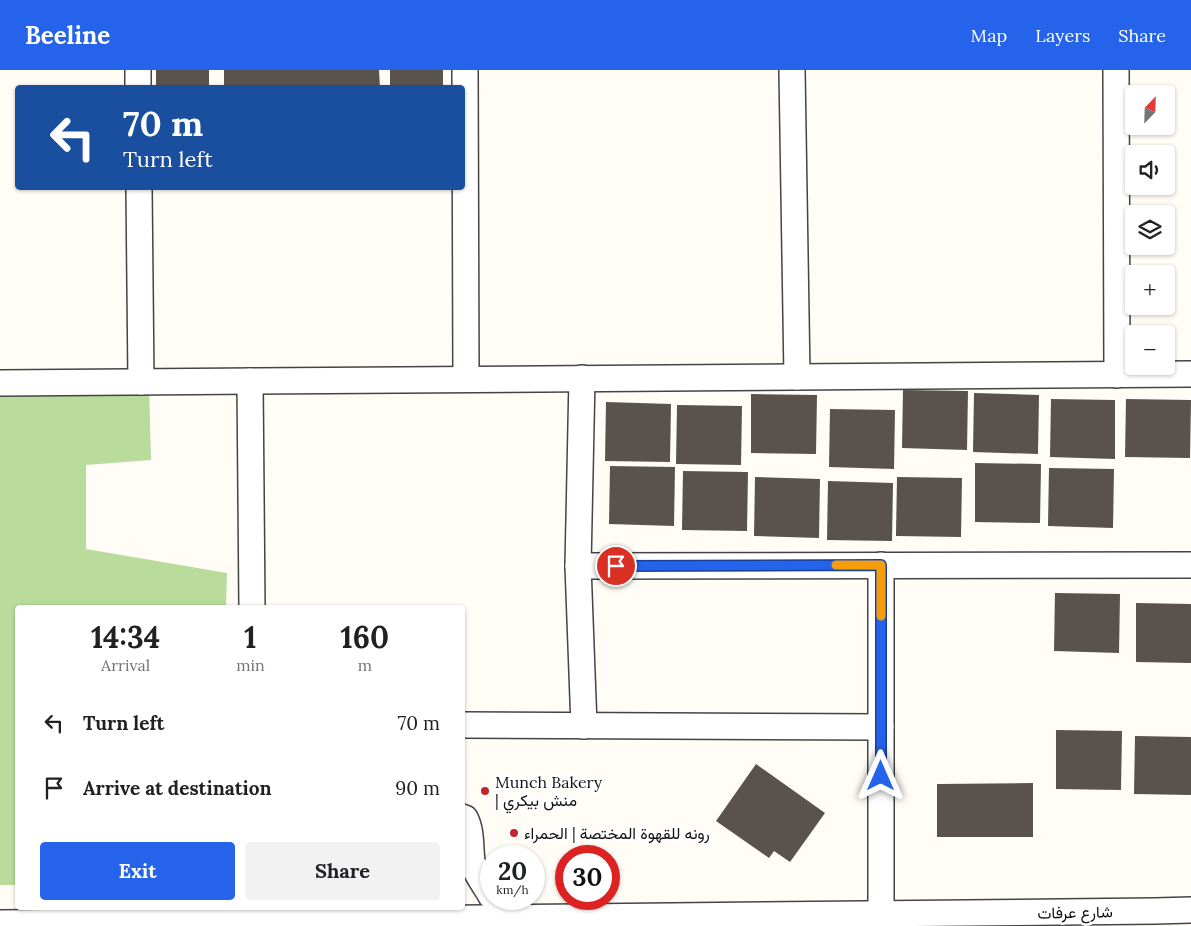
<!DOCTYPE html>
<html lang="en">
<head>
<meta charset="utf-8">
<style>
	:root { --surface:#fff; --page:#f2f2f2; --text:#202124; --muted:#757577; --accent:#2563eb }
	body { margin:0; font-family:Lora,Vazirmatn,serif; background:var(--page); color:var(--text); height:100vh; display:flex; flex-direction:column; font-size:19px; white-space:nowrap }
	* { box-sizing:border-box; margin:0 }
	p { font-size:16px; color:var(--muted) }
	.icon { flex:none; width:28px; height:28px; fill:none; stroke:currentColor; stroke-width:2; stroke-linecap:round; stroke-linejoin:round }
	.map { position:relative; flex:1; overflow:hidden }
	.panel { position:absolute; left:15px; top:535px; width:450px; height:305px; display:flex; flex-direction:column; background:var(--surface); border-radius:5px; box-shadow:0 1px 4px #0004 }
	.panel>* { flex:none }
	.hud { position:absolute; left:15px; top:15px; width:450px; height:105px; border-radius:5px; box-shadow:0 1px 4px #0004; background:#1a4fa0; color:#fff; overflow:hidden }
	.needle { width:32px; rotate:23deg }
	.controls { position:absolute; left:1125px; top:15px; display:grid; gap:10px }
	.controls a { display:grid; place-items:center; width:50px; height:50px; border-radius:5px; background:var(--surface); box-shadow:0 1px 4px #0004; font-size:25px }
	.speed { position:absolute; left:480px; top:775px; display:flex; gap:10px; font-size:25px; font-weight:700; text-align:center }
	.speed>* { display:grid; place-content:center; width:65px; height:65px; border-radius:50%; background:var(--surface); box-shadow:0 1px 4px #0004; line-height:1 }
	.speed small { font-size:12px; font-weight:400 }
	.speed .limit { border:8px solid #d22; background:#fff; color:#111 }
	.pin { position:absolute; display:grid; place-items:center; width:42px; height:42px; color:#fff; margin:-21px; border:2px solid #fff; border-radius:50%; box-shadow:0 1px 5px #0007 }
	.me { position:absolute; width:55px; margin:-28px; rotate:0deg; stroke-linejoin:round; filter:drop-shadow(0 0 4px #0008) }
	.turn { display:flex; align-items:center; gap:18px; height:105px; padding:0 25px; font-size:22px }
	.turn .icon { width:65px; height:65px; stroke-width:2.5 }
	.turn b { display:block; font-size:35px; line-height:42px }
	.eta { display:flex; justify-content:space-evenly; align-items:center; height:85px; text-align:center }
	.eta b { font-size:30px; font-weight:800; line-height:35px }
	.primary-button { display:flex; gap:10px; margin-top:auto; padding:10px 25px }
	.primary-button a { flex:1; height:58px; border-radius:5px; background:var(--accent); color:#fff; font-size:20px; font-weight:800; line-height:58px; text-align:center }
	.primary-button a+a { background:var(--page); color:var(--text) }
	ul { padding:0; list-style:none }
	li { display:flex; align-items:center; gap:15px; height:65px; padding:0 25px }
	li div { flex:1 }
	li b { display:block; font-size:19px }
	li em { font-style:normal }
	header { display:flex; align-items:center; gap:30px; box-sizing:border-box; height:70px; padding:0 25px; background:var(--accent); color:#fff }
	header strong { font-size:24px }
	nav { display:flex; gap:28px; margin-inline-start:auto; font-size:18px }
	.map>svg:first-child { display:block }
	.forest { fill:#b9dc9c }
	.building { fill:#5a524d }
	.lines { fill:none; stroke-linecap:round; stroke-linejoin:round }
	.minor-casing { stroke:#444; stroke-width:28 }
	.minor { stroke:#fff; stroke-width:25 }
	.route-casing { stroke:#184099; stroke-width:12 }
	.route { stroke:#2563eb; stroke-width:9 }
	.slow { stroke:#f59e0b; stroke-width:9 }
	.poi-dot { fill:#c4262e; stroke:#fff; stroke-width:2 }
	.labels { text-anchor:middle; stroke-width:5; stroke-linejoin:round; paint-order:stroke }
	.poi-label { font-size:16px; fill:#111; stroke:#fff; text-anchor:start }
	.street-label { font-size:16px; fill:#111; stroke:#fff }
</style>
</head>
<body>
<header>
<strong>Beeline</strong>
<nav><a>Map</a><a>Layers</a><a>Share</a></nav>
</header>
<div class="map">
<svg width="1191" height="856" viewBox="0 0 1191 856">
	<rect width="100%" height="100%" fill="#fffdf5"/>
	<path class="forest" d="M 149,312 L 151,390 L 86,395 L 86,479 L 227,503 L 226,537 L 18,538 L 17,815 L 0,815 L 0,315 Z"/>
	<g class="building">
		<rect x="156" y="0" width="53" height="18"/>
		<path d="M 224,0 L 379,0 L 380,18 L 224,18 Z"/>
		<rect x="390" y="0" width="53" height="18"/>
		<path d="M 903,320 L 968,321 L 967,380 L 902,378 Z"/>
		<path d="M 974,323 L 1039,325 L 1038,384 L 973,382 Z"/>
		<path d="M 751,324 L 817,325 L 816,384 L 751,383 Z"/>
		<path d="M 1051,329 L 1115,330 L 1115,389 L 1050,387 Z"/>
		<path d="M 1126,329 L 1191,330 L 1190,388 L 1125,387 Z"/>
		<path d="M 606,332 L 671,334 L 670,392 L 605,391 Z"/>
		<path d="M 677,335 L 742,336 L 741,395 L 676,394 Z"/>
		<path d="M 830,339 L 895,340 L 894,399 L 829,397 Z"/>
		<path d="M 975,393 L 1041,394 L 1040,453 L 975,452 Z"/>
		<path d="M 610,396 L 675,397 L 674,456 L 609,454 Z"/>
		<path d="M 1049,398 L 1114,399 L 1113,458 L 1048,456 Z"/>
		<path d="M 683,401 L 748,402 L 747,461 L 682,460 Z"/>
		<path d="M 755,407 L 820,409 L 819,468 L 754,466 Z"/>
		<path d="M 897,407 L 962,408 L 961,467 L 896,466 Z"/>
		<path d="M 828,411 L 893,413 L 892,471 L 827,470 Z"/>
		<path d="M 1055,523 L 1120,524 L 1119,583 L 1054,581 Z"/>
		<path d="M 1136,533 L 1191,534 L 1191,593 L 1136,592 Z"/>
		<path d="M 1056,660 L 1122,661 L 1121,720 L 1056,719 Z"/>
		<path d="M 1135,666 L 1191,667 L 1191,725 L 1134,724 Z"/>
		<path d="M 756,694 L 825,743 L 790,792 L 774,781 L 769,788 L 716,751 Z"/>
		<path d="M 1033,713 L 1033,767 L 937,767 L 937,714 Z"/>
	</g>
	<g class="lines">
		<g class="minor-casing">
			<g id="minor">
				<path d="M 138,0 L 138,18"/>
				<path d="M 465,0 L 466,309"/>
				<path d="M 792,0 L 797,307"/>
				<path d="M 1116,0 L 1117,305"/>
				<path d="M 139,118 L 141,312"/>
				<path d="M 582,308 L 578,496 L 584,656"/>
				<path d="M 250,311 L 252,538"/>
				<path d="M 0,313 L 1191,304"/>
				<path d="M 881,495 L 881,844"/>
				<path d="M 578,496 L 1191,495"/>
				<path d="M 462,655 L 881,657"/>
				<path d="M 462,747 L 465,748 C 472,761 470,777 472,791 C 475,803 485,815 491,826"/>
				<path d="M 0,853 L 1155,841 L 1191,840"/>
			</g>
		</g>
		<use href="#minor" class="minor"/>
	</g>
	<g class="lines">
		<g class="route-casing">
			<path id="route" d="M 616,496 L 881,495 L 881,706"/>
		</g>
		<use href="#route" class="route"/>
		<path class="slow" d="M 836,495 L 881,495 L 881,546"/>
	</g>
	<g class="poi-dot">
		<circle cx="485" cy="721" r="5"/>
		<circle cx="514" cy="763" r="5"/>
	</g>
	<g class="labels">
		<g class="poi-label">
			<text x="495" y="718">Munch Bakery<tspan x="495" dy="18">| منش بيكري</tspan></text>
			<text x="524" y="769">رونه للقهوة المختصة | الحمراء</text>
		</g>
		<g class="street-label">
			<text transform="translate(1075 842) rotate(-1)" y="6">شارع عرفات</text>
		</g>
	</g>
</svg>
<div class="controls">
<a><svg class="needle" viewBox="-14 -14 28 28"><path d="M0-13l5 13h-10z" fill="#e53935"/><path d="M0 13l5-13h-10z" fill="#757577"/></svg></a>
<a><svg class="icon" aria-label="sound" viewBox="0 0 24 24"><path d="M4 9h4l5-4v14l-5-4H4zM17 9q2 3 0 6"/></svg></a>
<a><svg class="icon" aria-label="layers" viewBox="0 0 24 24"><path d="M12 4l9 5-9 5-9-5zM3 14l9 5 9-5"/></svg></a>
<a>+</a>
<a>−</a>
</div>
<div class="speed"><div>20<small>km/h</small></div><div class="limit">30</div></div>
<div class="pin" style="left:616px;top:496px;background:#d93025"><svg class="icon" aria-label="arrive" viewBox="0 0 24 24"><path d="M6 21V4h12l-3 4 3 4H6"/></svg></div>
<svg class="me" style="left:881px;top:706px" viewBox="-20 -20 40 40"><path d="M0-17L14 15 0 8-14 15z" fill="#2563eb" stroke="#fff" stroke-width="4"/></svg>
<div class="hud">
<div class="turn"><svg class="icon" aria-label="left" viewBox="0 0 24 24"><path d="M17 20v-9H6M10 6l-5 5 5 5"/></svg><div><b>70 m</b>Turn left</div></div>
</div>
<section class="panel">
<div class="eta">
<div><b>14:34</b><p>Arrival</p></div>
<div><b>1</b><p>min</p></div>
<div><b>160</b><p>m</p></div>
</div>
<ul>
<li><svg class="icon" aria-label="left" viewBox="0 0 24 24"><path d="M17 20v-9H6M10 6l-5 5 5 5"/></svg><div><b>Turn left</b></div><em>70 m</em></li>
<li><svg class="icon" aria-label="arrive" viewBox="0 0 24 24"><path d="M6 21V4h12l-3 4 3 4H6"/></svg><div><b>Arrive at destination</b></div><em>90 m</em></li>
</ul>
<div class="primary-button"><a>Exit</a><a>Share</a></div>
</section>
</div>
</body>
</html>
